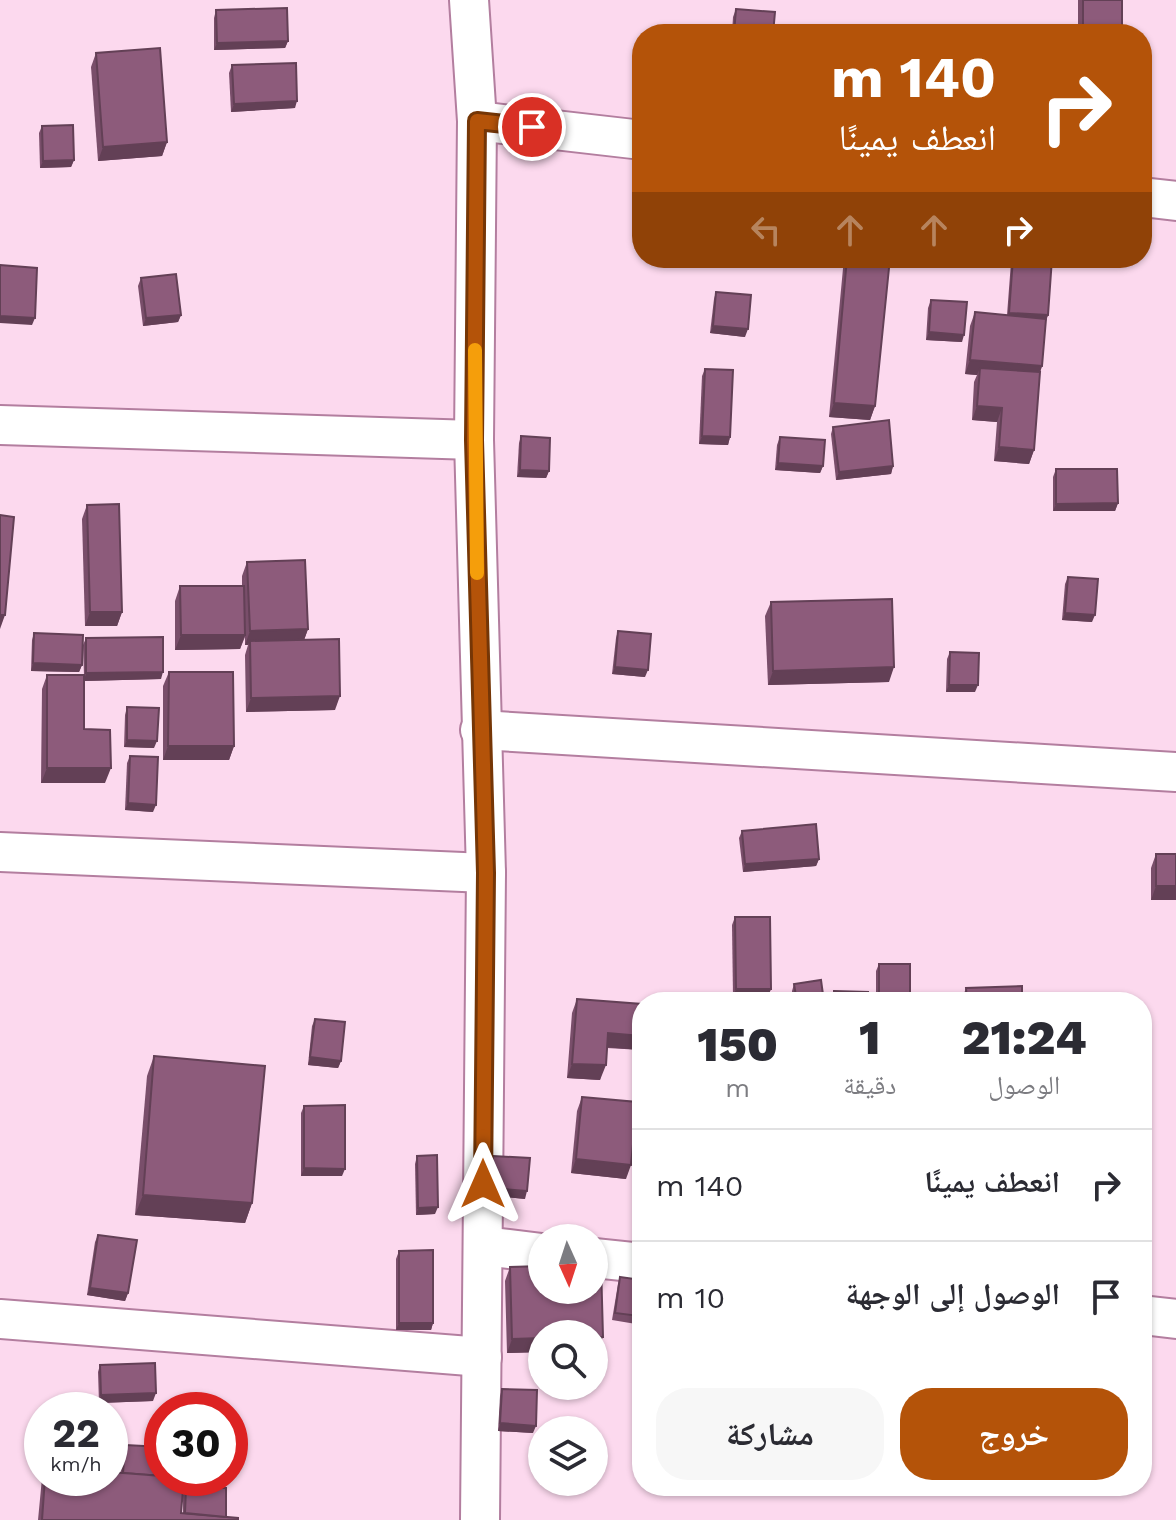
<!DOCTYPE html>
<html lang="ar">
<head>
<meta charset="utf-8">
<style>
	:root { --surface:#fff; --page:#f7f7f7; --text:#2b2b33; --muted:#7c7c81; --line:#e1e1e2; --accent:#b45309 }
	body { margin:0; font-family:"Work Sans","Noto Naskh Arabic",sans-serif; background:var(--page); color:var(--text); direction:rtl; height:100vh; display:flex; flex-direction:column; font-size:30px; white-space:nowrap }
	* { box-sizing:border-box; margin:0 }
	p { font-size:26px; color:var(--muted) }
	.icon { flex:none; width:44px; height:44px; fill:none; stroke:currentColor; stroke-width:2; stroke-linecap:round; stroke-linejoin:round }
	.map { position:relative; flex:1; overflow:hidden; direction:ltr }
	.side { position:absolute; left:632px; top:992px; width:520px; height:504px; display:flex; flex-direction:column; background:var(--surface); border-radius:32px; box-shadow:0 2px 6px #0004; direction:rtl }
	.side>* { flex:none }
	.hud { position:absolute; left:632px; top:24px; width:520px; height:244px; border-radius:32px; box-shadow:0 2px 6px #0004; direction:rtl; background:#b45309; color:#fff; overflow:hidden }
	.needle { width:52px; rotate:177deg }
	.controls { position:absolute; left:528px; top:1224px; display:grid; gap:16px }
	.controls a { display:grid; place-items:center; width:80px; height:80px; border-radius:50%; background:var(--surface); box-shadow:0 2px 6px #0004; font-size:40px }
	.speed { position:absolute; left:24px; top:1392px; display:flex; gap:16px; font-size:40px; font-weight:700; text-align:center }
	.speed>* { display:grid; place-content:center; width:104px; height:104px; border-radius:50%; background:var(--surface); box-shadow:0 2px 6px #0004; line-height:1 }
	.speed small { font-size:20px; font-weight:400 }
	.speed .limit { border:12px solid #d22; background:#fff; color:#111 }
	.pin { position:absolute; display:grid; place-items:center; width:68px; height:68px; color:#fff; margin:-34px; border:4px solid #fff; border-radius:50%; box-shadow:0 2px 8px #0007 }
	.me { position:absolute; width:88px; margin:-44px; rotate:0deg; stroke-linejoin:round; filter:drop-shadow(0 0 6px #0008) }
	.turn { display:flex; align-items:center; gap:28px; height:168px; padding:0 24px; font-size:36px }
	.turn .icon { width:104px; height:104px; stroke-width:2.5 }
	.turn b { display:block; font-size:56px; line-height:68px }
	.lanes { display:flex; align-items:center; height:76px; padding:0 24px; background:#0003; justify-content:center; gap:40px; direction:ltr }
	.lanes .off { opacity:.35 }
	.eta { display:flex; justify-content:space-evenly; align-items:center; height:136px; text-align:center }
	.eta b { font-size:48px; font-weight:800; line-height:56px }
	.action { display:flex; gap:16px; margin-top:auto; padding:16px 24px }
	.action a { flex:1; height:92px; border-radius:32px; background:var(--accent); color:#fff; font-size:32px; font-weight:800; line-height:92px; text-align:center }
	.action a+a { background:var(--page); color:var(--text) }
	ul { padding:0; list-style:none }
	li { display:flex; align-items:center; gap:24px; height:112px; padding:0 24px; border-top:2px solid var(--line) }
	li div { flex:1 }
	li b { display:block; font-size:30px }
	li em { font-style:normal }
	.map>svg:first-child { display:block }
	.lines { fill:none; stroke-linecap:round; stroke-linejoin:round }
	.street-casing { stroke:#b37e9f; stroke-width:42 }
	.street { stroke:#fff; stroke-width:38 }
	.wall { fill:#794e6a }
	.shaded-wall { fill:#634056 }
	.building { fill:#8d5b7b; stroke:#634056; stroke-width:2 }
	.route-casing { stroke:#753606; stroke-width:20 }
	.route { stroke:#b45309; stroke-width:14 }
	.slow { stroke:#f59e0b; stroke-width:14 }
</style>
</head>
<body>
<div class="map">
<svg width="1176" height="1520" viewBox="0 0 1176 1520">
	<rect width="100%" height="100%" fill="#fcd9ee"/>
	<g class="lines">
		<g class="street-casing">
			<g id="street">
				<path d="M 469,0 L 477,121 L 474,440 L 486,873 L 480,1520"/>
				<path d="M 477,121 L 642,140"/>
				<path d="M 1142,197 L 1176,201"/>
				<path d="M 0,425 L 474,440"/>
				<path d="M 480,730 L 1176,772"/>
				<path d="M 0,852 L 486,873"/>
				<path d="M 483,1246 L 542,1253"/>
				<path d="M 594,1258 L 642,1263"/>
				<path d="M 1142,1315 L 1176,1319"/>
				<path d="M 0,1319 L 482,1357"/>
			</g>
		</g>
		<use href="#street" class="street"/>
	</g>
	<g class="wall">
		<rect x="1078" y="0" width="44" height="34"/>
		<path d="M 736,9 L 773,34 L 732,34 L 733,17 Z"/>
		<path d="M 216,10 L 288,41 L 285,48 L 214,50 L 214,18 Z"/>
		<path d="M 96,53 L 167,142 L 162,156 L 98,161 L 91,67 Z"/>
		<path d="M 232,65 L 295,108 L 231,112 L 229,73 Z"/>
		<path d="M 42,126 L 74,160 L 71,167 L 40,168 L 39,133 Z"/>
		<path d="M 844,258 L 890,258 L 875,406 L 870,420 L 829,417 Z"/>
		<path d="M 1012,258 L 1052,258 L 1048,315 L 1046,321 L 1042,366 L 1040,373 L 1034,450 L 1029,464 L 994,461 L 997,422 L 972,420 L 974,382 L 977,375 L 965,374 L 970,326 L 975,312 L 1007,315 L 1011,262 Z"/>
		<path d="M 141,278 L 181,315 L 178,322 L 143,326 L 138,286 Z"/>
		<path d="M 716,292 L 745,337 L 710,333 L 714,299 Z"/>
		<path d="M 931,300 L 962,342 L 926,340 L 928,308 Z"/>
		<path d="M 705,369 L 730,437 L 728,445 L 699,444 L 702,376 Z"/>
		<path d="M 833,427 L 893,466 L 891,474 L 836,480 L 831,434 Z"/>
		<path d="M 521,436 L 549,471 L 546,478 L 517,477 L 519,443 Z"/>
		<path d="M 780,437 L 823,466 L 820,473 L 775,470 L 777,445 Z"/>
		<path d="M 1056,469 L 1118,503 L 1115,511 L 1053,511 L 1053,477 Z"/>
		<path d="M 87,505 L 122,612 L 117,626 L 85,626 L 82,519 Z"/>
		<path d="M 247,562 L 308,629 L 304,640 L 335,710 L 246,712 L 245,655 L 248,645 L 245,645 L 245,637 L 240,649 L 175,650 L 175,601 L 180,586 L 242,586 L 242,576 Z"/>
		<path d="M 1068,577 L 1092,622 L 1062,620 L 1065,584 Z"/>
		<path d="M 771,602 L 889,682 L 768,685 L 765,616 Z"/>
		<path d="M 618,631 L 645,677 L 612,674 L 616,638 Z"/>
		<path d="M 34,633 L 82,665 L 79,672 L 31,671 L 32,640 Z"/>
		<path d="M 86,638 L 161,679 L 84,681 L 84,729 L 105,783 L 41,783 L 42,689 L 47,675 L 84,675 L 83,645 Z"/>
		<path d="M 950,652 L 975,692 L 946,692 L 947,659 Z"/>
		<path d="M 169,672 L 234,746 L 229,760 L 163,760 L 163,686 Z"/>
		<path d="M 127,707 L 154,748 L 124,747 L 125,715 Z"/>
		<path d="M 130,756 L 153,812 L 125,810 L 127,763 Z"/>
		<path d="M 742,831 L 819,859 L 816,866 L 743,872 L 739,838 Z"/>
		<path d="M 1156,854 L 1176,854 L 1176,900 L 1151,900 L 1151,868 Z"/>
		<path d="M 735,917 L 771,989 L 768,996 L 733,997 L 732,925 Z"/>
		<path d="M 879,964 L 910,999 L 909,1002 L 876,1002 L 876,971 Z"/>
		<path d="M 794,984 L 824,1002 L 793,1002 L 792,991 Z"/>
		<path d="M 966,988 L 1022,1002 L 961,1002 Z"/>
		<path d="M 577,999 L 641,1050 L 607,1048 L 600,1080 L 567,1078 L 572,1013 Z"/>
		<path d="M 315,1019 L 341,1061 L 338,1068 L 308,1065 L 312,1026 Z"/>
		<path d="M 154,1056 L 252,1203 L 245,1223 L 135,1215 L 147,1076 Z"/>
		<path d="M 582,1097 L 626,1179 L 571,1173 L 577,1111 Z"/>
		<path d="M 304,1106 L 342,1176 L 301,1176 L 301,1113 Z"/>
		<path d="M 417,1156 L 435,1214 L 416,1215 L 415,1164 Z"/>
		<path d="M 493,1156 L 525,1199 L 488,1195 L 490,1163 Z"/>
		<path d="M 98,1235 L 128,1293 L 125,1301 L 87,1295 L 95,1242 Z"/>
		<path d="M 399,1251 L 433,1323 L 431,1330 L 396,1330 L 396,1259 Z"/>
		<path d="M 510,1267 L 597,1351 L 542,1334 L 542,1352 L 507,1353 L 505,1281 Z"/>
		<path d="M 620,1277 L 639,1316 L 636,1324 L 612,1320 L 618,1284 Z"/>
		<path d="M 100,1365 L 153,1401 L 99,1403 L 98,1372 Z"/>
		<path d="M 502,1389 L 533,1433 L 498,1431 L 500,1396 Z"/>
		<path d="M 125,1445 L 162,1478 L 181,1513 L 183,1513 L 183,1495 L 186,1487 L 226,1517 L 238,1520 L 38,1520 L 42,1478 L 110,1478 L 121,1473 L 122,1452 Z"/>
	</g>
	<g class="shaded-wall">
		<path d="M 288,41 L 285,48 L 214,50 L 217,43 Z"/>
		<path d="M 297,101 L 295,108 L 231,112 L 234,104 Z"/>
		<path d="M 167,142 L 162,156 L 98,161 L 103,147 Z"/>
		<path d="M 74,160 L 71,167 L 40,168 L 43,161 Z"/>
		<path d="M 1009,313 L 1048,315 L 1045,323 L 1007,320 Z"/>
		<path d="M 181,315 L 178,322 L 143,326 L 146,318 Z"/>
		<path d="M 0,316 L 35,318 L 32,325 L 0,323 Z"/>
		<path d="M 713,326 L 748,329 L 745,337 L 710,333 Z"/>
		<path d="M 929,332 L 964,335 L 962,342 L 926,340 Z"/>
		<path d="M 970,360 L 1042,366 L 1037,380 L 980,368 L 977,375 L 965,374 Z"/>
		<path d="M 834,403 L 875,406 L 870,420 L 829,417 Z"/>
		<path d="M 977,406 L 1002,408 L 997,422 L 972,420 Z"/>
		<path d="M 702,436 L 730,437 L 728,445 L 699,444 Z"/>
		<path d="M 999,447 L 1034,450 L 1029,464 L 994,461 Z"/>
		<path d="M 778,463 L 823,466 L 820,473 L 775,470 Z"/>
		<path d="M 893,466 L 891,474 L 836,480 L 839,472 Z"/>
		<path d="M 520,470 L 549,471 L 546,478 L 517,477 Z"/>
		<path d="M 1118,503 L 1115,511 L 1053,511 L 1056,504 Z"/>
		<path d="M 90,612 L 122,612 L 117,626 L 85,626 Z"/>
		<path d="M 1065,613 L 1095,615 L 1092,622 L 1062,620 Z"/>
		<path d="M 0,615 L 5,615 L 0,629 Z"/>
		<path d="M 308,629 L 303,643 L 250,641 L 248,645 L 245,645 L 250,631 Z"/>
		<path d="M 181,635 L 245,635 L 240,649 L 175,650 Z"/>
		<path d="M 33,663 L 82,665 L 79,672 L 31,671 Z"/>
		<path d="M 615,667 L 648,670 L 645,677 L 612,674 Z"/>
		<path d="M 894,667 L 889,682 L 768,685 L 773,671 Z"/>
		<path d="M 163,672 L 161,679 L 84,681 L 86,673 Z"/>
		<path d="M 949,685 L 978,685 L 975,692 L 946,692 Z"/>
		<path d="M 340,696 L 335,710 L 246,712 L 251,698 Z"/>
		<path d="M 127,740 L 157,741 L 154,748 L 124,747 Z"/>
		<path d="M 168,746 L 234,746 L 229,760 L 163,760 Z"/>
		<path d="M 47,768 L 111,768 L 105,783 L 41,783 Z"/>
		<path d="M 128,803 L 156,805 L 153,812 L 125,810 Z"/>
		<path d="M 819,859 L 816,866 L 743,872 L 745,864 Z"/>
		<path d="M 1156,886 L 1176,886 L 1176,900 L 1151,900 Z"/>
		<path d="M 736,989 L 771,989 L 768,996 L 733,997 Z"/>
		<path d="M 879,999 L 910,999 L 909,1002 L 878,1002 Z"/>
		<path d="M 608,1033 L 642,1036 L 641,1050 L 603,1047 Z"/>
		<path d="M 310,1057 L 341,1061 L 338,1068 L 308,1065 Z"/>
		<path d="M 572,1064 L 606,1065 L 600,1080 L 567,1078 Z"/>
		<path d="M 576,1159 L 631,1165 L 626,1179 L 571,1173 Z"/>
		<path d="M 304,1168 L 345,1169 L 342,1176 L 301,1176 Z"/>
		<path d="M 490,1188 L 527,1191 L 525,1199 L 488,1195 Z"/>
		<path d="M 143,1195 L 252,1203 L 245,1223 L 135,1215 Z"/>
		<path d="M 438,1207 L 435,1214 L 416,1215 L 418,1208 Z"/>
		<path d="M 90,1288 L 128,1293 L 125,1301 L 87,1295 Z"/>
		<path d="M 399,1323 L 433,1323 L 431,1330 L 396,1330 Z"/>
		<path d="M 594,1337 L 603,1337 L 597,1351 L 594,1351 Z"/>
		<path d="M 542,1338 L 542,1352 L 507,1353 L 512,1339 Z"/>
		<path d="M 156,1393 L 153,1401 L 99,1403 L 101,1395 Z"/>
		<path d="M 500,1423 L 536,1426 L 533,1433 L 498,1431 Z"/>
	</g>
	<g class="building">
		<rect x="1083" y="0" width="39" height="34"/>
		<path d="M 287,8 L 288,41 L 217,43 L 216,10 Z"/>
		<path d="M 736,9 L 775,12 L 773,34 L 734,34 Z"/>
		<path d="M 160,48 L 167,142 L 103,147 L 96,53 Z"/>
		<path d="M 296,63 L 297,101 L 234,104 L 232,65 Z"/>
		<path d="M 73,125 L 74,160 L 43,161 L 42,126 Z"/>
		<path d="M 847,258 L 890,258 L 875,406 L 834,403 Z"/>
		<path d="M 1013,258 L 1052,258 L 1048,315 L 1009,313 Z"/>
		<path d="M 0,265 L 37,268 L 35,318 L 0,316 Z"/>
		<path d="M 176,274 L 181,315 L 146,318 L 141,278 Z"/>
		<path d="M 716,292 L 751,295 L 748,329 L 713,326 Z"/>
		<path d="M 931,300 L 967,302 L 964,335 L 929,332 Z"/>
		<path d="M 975,312 L 1046,319 L 1042,366 L 970,360 Z"/>
		<path d="M 980,368 L 1040,372 L 1034,450 L 999,447 L 1002,408 L 977,406 Z"/>
		<path d="M 705,369 L 733,370 L 730,437 L 702,436 Z"/>
		<path d="M 889,420 L 893,466 L 839,472 L 833,427 Z"/>
		<path d="M 521,436 L 550,438 L 549,471 L 520,470 Z"/>
		<path d="M 780,437 L 825,440 L 823,466 L 778,463 Z"/>
		<path d="M 1056,469 L 1117,469 L 1118,503 L 1056,504 Z"/>
		<path d="M 119,504 L 122,612 L 90,612 L 87,505 Z"/>
		<path d="M 0,515 L 14,517 L 5,615 L 0,615 Z"/>
		<path d="M 305,560 L 308,629 L 250,631 L 247,562 Z"/>
		<path d="M 1068,577 L 1098,579 L 1095,615 L 1065,613 Z"/>
		<path d="M 180,586 L 244,586 L 245,635 L 181,635 Z"/>
		<path d="M 892,599 L 894,667 L 773,671 L 771,602 Z"/>
		<path d="M 618,631 L 651,634 L 648,670 L 615,667 Z"/>
		<path d="M 34,633 L 83,635 L 82,665 L 33,663 Z"/>
		<path d="M 163,637 L 163,672 L 86,673 L 86,638 Z"/>
		<path d="M 339,639 L 340,696 L 251,698 L 250,641 Z"/>
		<path d="M 950,652 L 979,653 L 978,685 L 949,685 Z"/>
		<path d="M 169,672 L 233,672 L 234,746 L 168,746 Z"/>
		<path d="M 47,675 L 84,675 L 84,729 L 110,730 L 111,768 L 47,768 Z"/>
		<path d="M 127,707 L 159,708 L 157,741 L 127,740 Z"/>
		<path d="M 130,756 L 158,757 L 156,805 L 128,803 Z"/>
		<path d="M 816,824 L 819,859 L 745,864 L 742,831 Z"/>
		<rect x="1156" y="854" width="20" height="32"/>
		<path d="M 735,917 L 770,917 L 771,989 L 736,989 Z"/>
		<rect x="879" y="964" width="31" height="35"/>
		<path d="M 821,980 L 824,1002 L 797,1002 L 794,984 Z"/>
		<path d="M 1022,986 L 1022,1002 L 967,1002 L 966,988 Z"/>
		<path d="M 834,991 L 868,992 L 868,1002 L 834,1002 Z"/>
		<path d="M 577,999 L 642,1004 L 642,1036 L 608,1033 L 606,1065 L 572,1064 Z"/>
		<path d="M 315,1019 L 345,1022 L 341,1061 L 310,1057 Z"/>
		<path d="M 154,1056 L 265,1066 L 252,1203 L 143,1195 Z"/>
		<path d="M 582,1097 L 637,1102 L 631,1165 L 576,1159 Z"/>
		<path d="M 345,1105 L 345,1169 L 304,1168 L 304,1106 Z"/>
		<path d="M 437,1155 L 438,1207 L 418,1208 L 417,1156 Z"/>
		<path d="M 493,1156 L 530,1158 L 527,1191 L 490,1188 Z"/>
		<path d="M 98,1235 L 137,1240 L 128,1293 L 90,1288 Z"/>
		<path d="M 433,1250 L 433,1323 L 399,1323 L 399,1251 Z"/>
		<path d="M 601,1264 L 603,1337 L 594,1337 L 594,1334 L 542,1334 L 542,1338 L 512,1339 L 510,1267 L 542,1266 L 542,1290 L 594,1290 L 594,1265 Z"/>
		<path d="M 620,1277 L 642,1280 L 642,1292 L 639,1316 L 615,1313 Z"/>
		<path d="M 1142,1313 L 1146,1313 L 1144,1347 L 1142,1346 Z"/>
		<path d="M 155,1363 L 156,1393 L 101,1395 L 100,1365 Z"/>
		<path d="M 502,1389 L 537,1390 L 536,1426 L 500,1423 Z"/>
		<path d="M 125,1445 L 162,1447 L 162,1476 L 123,1473 Z"/>
		<path d="M 110,1472 L 162,1476 L 162,1478 L 184,1478 L 181,1513 L 238,1518 L 238,1520 L 42,1520 L 45,1478 L 110,1478 Z"/>
		<path d="M 186,1487 L 226,1488 L 226,1517 L 185,1513 Z"/>
	</g>
	<g class="lines">
		<g class="route-casing">
			<path id="route" d="M 483,1184 L 486,873 L 474,440 L 477,121 L 532,127"/>
		</g>
		<use href="#route" class="route"/>
		<path class="slow" d="M 475,350 L 477,573"/>
	</g>
</svg>
<div class="controls">
<a><svg class="needle" viewBox="-14 -14 28 28"><path d="M0-13l5 13h-10z" fill="#e53935"/><path d="M0 13l5-13h-10z" fill="#7c7c81"/></svg></a>
<a><svg class="icon" aria-label="search" viewBox="0 0 24 24"><circle cx="10" cy="10" r="6"/><path d="M15 15l6 6"/></svg></a>
<a><svg class="icon" aria-label="layers" viewBox="0 0 24 24"><path d="M12 4l9 5-9 5-9-5zM3 14l9 5 9-5"/></svg></a>
</div>
<div class="speed"><div>22<small>km/h</small></div><div class="limit">30</div></div>
<div class="pin" style="left:532px;top:127px;background:#d93025"><svg class="icon" aria-label="arrive" viewBox="0 0 24 24"><path d="M6 21V4h12l-3 4 3 4H6"/></svg></div>
<svg class="me" style="left:483px;top:1184px" viewBox="-20 -20 40 40"><path d="M0-17L14 15 0 8-14 15z" fill="#b45309" stroke="#fff" stroke-width="4"/></svg>
<div class="hud">
<div class="turn"><svg class="icon" aria-label="right" viewBox="0 0 24 24"><path d="M7 20v-9h11M14 6l5 5-5 5"/></svg><div><b>140 m</b>انعطف يمينًا</div></div>
<div class="lanes"><svg class="icon off" aria-label="left" viewBox="0 0 24 24"><path d="M17 20v-9H6M10 6l-5 5 5 5"/></svg><svg class="icon off" aria-label="ahead" viewBox="0 0 24 24"><path d="M12 20V5M6 11l6-6 6 6"/></svg><svg class="icon off" aria-label="ahead" viewBox="0 0 24 24"><path d="M12 20V5M6 11l6-6 6 6"/></svg><svg class="icon" aria-label="right" viewBox="0 0 24 24"><path d="M7 20v-9h11M14 6l5 5-5 5"/></svg></div>
</div>
<section class="side">
<div class="eta">
<div><b>21:24</b><p>الوصول</p></div>
<div><b>1</b><p>دقيقة</p></div>
<div><b>150</b><p>m</p></div>
</div>
<ul>
<li><svg class="icon" aria-label="right" viewBox="0 0 24 24"><path d="M7 20v-9h11M14 6l5 5-5 5"/></svg><div><b>انعطف يمينًا</b></div><em>140 m</em></li>
<li><svg class="icon" aria-label="arrive" viewBox="0 0 24 24"><path d="M6 21V4h12l-3 4 3 4H6"/></svg><div><b>الوصول إلى الوجهة</b></div><em>10 m</em></li>
</ul>
<div class="action"><a>خروج</a><a>مشاركة</a></div>
</section>
</div>
</body>
</html>
